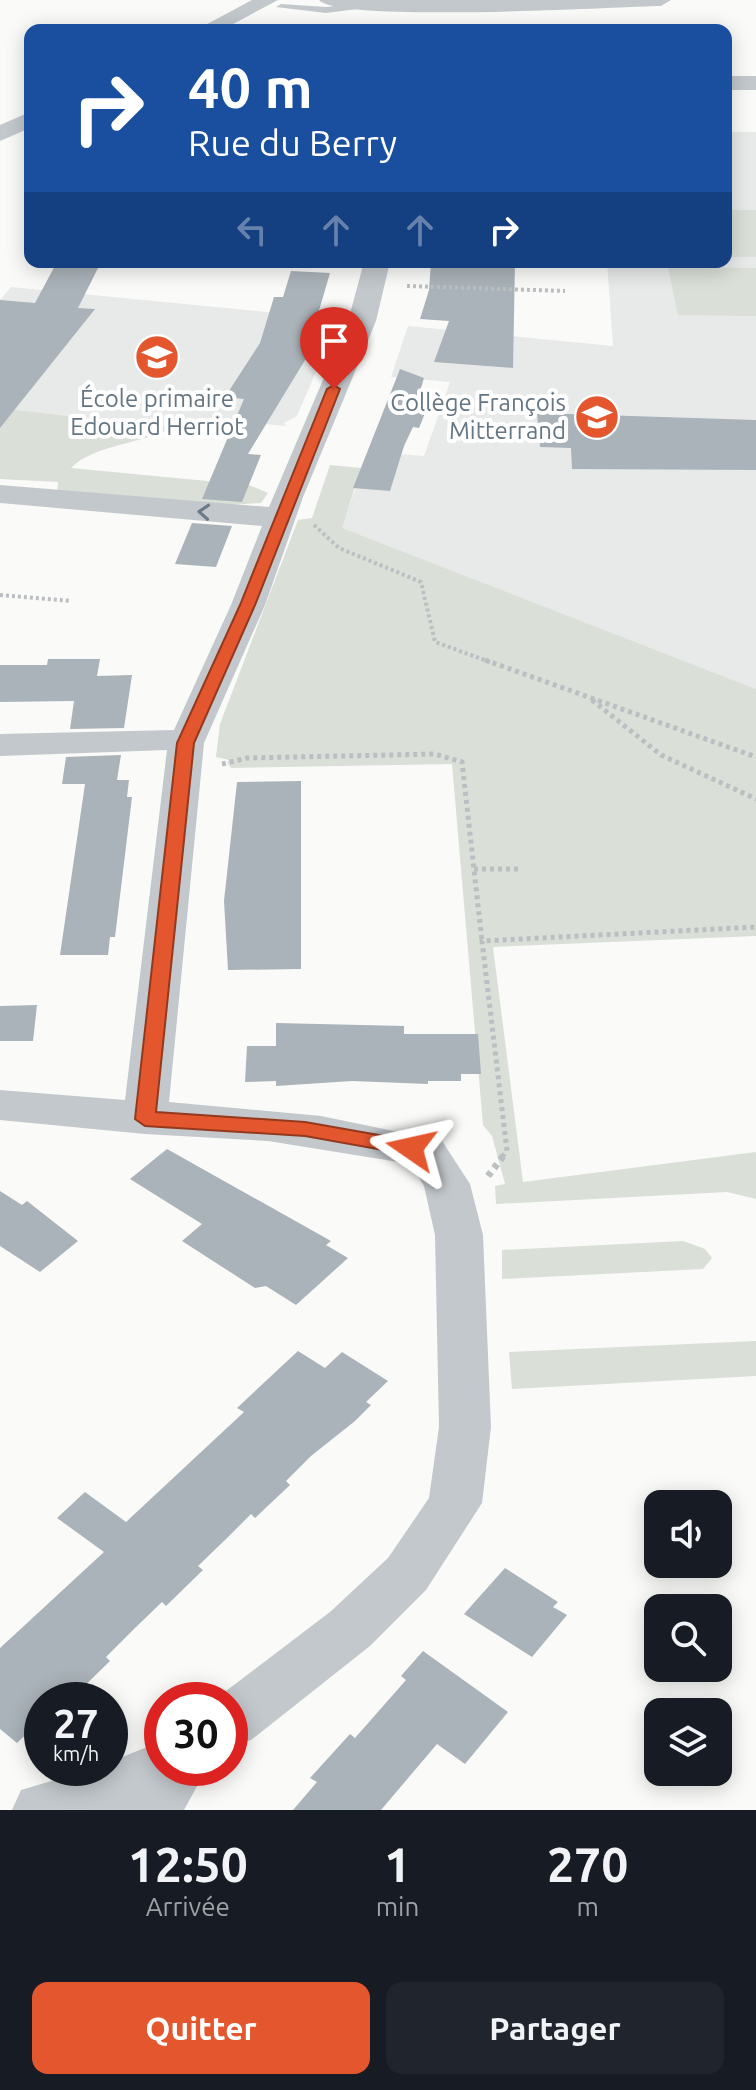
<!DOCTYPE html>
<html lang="fr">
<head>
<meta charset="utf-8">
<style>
	:root { --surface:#171b24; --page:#20242c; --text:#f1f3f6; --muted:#9ea1a6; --accent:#e4572e }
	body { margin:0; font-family:Ubuntu,sans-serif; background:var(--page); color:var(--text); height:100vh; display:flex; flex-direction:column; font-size:30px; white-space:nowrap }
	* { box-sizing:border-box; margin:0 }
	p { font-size:26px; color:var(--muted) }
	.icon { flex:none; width:44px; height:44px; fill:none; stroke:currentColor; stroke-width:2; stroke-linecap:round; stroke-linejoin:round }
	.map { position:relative; height:1810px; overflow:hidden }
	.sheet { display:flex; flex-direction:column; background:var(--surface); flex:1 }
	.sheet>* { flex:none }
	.top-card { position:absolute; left:24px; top:24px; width:708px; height:244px; border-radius:16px; box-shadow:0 4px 20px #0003; background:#1a4fa0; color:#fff; overflow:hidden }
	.controls { position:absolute; left:644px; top:1490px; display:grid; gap:16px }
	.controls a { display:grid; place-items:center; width:88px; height:88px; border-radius:16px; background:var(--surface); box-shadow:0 4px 20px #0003; font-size:40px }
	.speed { position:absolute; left:24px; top:1682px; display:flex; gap:16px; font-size:40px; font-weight:700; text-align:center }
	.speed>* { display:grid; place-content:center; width:104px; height:104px; border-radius:50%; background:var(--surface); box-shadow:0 4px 20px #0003; line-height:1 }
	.speed small { font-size:20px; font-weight:400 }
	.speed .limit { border:12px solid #d22; background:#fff; color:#111 }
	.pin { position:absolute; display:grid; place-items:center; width:68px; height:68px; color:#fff; margin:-82px -34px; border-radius:50% 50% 50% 0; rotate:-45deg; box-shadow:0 0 8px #0007 }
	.pin .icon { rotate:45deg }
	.me { position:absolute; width:88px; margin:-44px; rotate:281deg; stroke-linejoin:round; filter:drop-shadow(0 0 6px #0008) }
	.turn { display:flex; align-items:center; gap:28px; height:168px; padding:0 32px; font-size:36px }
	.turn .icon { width:104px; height:104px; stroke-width:2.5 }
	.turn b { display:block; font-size:56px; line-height:68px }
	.lanes { display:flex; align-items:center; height:76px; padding:0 32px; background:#0003; justify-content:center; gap:40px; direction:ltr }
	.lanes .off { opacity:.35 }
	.eta { display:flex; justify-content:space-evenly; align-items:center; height:136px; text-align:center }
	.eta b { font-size:48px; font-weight:700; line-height:56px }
	.action { display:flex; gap:16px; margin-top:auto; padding:16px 32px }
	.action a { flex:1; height:92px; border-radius:16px; background:var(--accent); color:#fff; font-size:32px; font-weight:700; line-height:92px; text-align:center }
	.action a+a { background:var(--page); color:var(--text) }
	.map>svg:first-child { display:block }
	.built { fill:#e8e9e9 }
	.green { fill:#dadfd7 }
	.building { fill:#aab3b9 }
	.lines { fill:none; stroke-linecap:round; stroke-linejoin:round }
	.path-far2 { stroke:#bbbfc2; stroke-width:4; stroke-dasharray:3 3; stroke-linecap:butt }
	.path-far1 { stroke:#bbbfc2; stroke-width:5; stroke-dasharray:4 4; stroke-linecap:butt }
	.path { stroke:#bbbfc2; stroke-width:7; stroke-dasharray:5 5; stroke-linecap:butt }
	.service { fill:#c3c8cc; fill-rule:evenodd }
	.minor { fill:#c3c8cc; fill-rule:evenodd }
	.oneway { stroke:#6a7a87 }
	.route { fill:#e4572e; stroke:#94391e; stroke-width:2 }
	.labels { text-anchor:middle; stroke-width:8; stroke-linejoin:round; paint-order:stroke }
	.far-poi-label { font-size:24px; fill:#657683; stroke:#fff }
</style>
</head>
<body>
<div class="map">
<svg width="756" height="1810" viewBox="0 0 756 1810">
	<rect width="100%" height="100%" fill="#fafaf8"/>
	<g class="built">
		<path d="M 726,132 L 756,132 L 756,689 L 341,528 L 369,452 L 424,456 L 450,382 L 391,377 L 408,326 L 613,346 L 607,262 L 726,262 Z"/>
		<path d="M 11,287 L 339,319 L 313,361 L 318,367 L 297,416 L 284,423 L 286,426 L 199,418 L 172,428 L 0,408 L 0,300 Z"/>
	</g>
	<g class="green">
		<rect x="726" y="210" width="30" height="47"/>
		<path d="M 668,267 L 756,268 L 756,316 L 678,315 Z"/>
		<path d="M 0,408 L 172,428 C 142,444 95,444 71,468 L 249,485 L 268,493 L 261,503 L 228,505 L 57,494 L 58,482 L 0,479 Z"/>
		<path d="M 330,465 L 361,468 L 342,528 L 756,689 L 756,936 L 493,947 L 523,1182 L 756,1152 L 756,1199 L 727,1192 L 496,1204 L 495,1186 L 505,1184 L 492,1136 L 483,1125 L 452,764 L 231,768 L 227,763 L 229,760 L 216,757 L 220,724 L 298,520 L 312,518 Z"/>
		<path d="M 683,1241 L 705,1249 L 712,1258 L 703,1269 L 502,1279 L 502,1250 Z"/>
		<path d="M 756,1341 L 756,1376 L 512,1389 L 509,1352 Z"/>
	</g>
	<g class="building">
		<path d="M 57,262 L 101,262 L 78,308 L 95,309 L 0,428 L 0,300 L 35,303 Z"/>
		<path d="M 431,262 L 515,262 L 513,368 L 434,362 L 449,321 L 420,319 L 429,290 Z"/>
		<path d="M 291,271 L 330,273 L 313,331 L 322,332 L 248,454 L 261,455 L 242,502 L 202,499 L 244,399 L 225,397 L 260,343 L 274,297 L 283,297 Z"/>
		<path d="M 400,369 L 424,378 L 419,395 L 432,396 L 419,428 L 413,427 L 404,446 L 390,491 L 353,488 Z"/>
		<path d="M 537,413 L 756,420 L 756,470 L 572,469 L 571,448 L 540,447 Z"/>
		<path d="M 192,523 L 232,526 L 216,567 L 175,564 Z"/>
		<path d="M 48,659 L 100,659 L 97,676 L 132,675 L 124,728 L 70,729 L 74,701 L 0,702 L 0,665 L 47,665 Z"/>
		<path d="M 121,755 L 117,780 L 129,780 L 127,797 L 132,797 L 115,937 L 110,937 L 108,955 L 60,955 L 85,784 L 62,784 L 66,757 Z"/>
		<path d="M 301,781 L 301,969 L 228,970 L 224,901 L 237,782 Z"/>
		<path d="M 37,1005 L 33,1041 L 0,1041 L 0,1006 Z"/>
		<path d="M 276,1023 L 404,1026 L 404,1034 L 478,1034 L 481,1074 L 461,1074 L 461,1081 L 428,1081 L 428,1084 L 352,1081 L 276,1086 L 276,1081 L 245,1082 L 247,1046 L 276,1046 Z"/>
		<path d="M 167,1149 L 331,1241 L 326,1245 L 348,1258 L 296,1305 L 266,1286 L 255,1288 L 182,1241 L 202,1224 L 130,1179 Z"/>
		<path d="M 0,1191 L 22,1205 L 27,1201 L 78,1241 L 40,1272 L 0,1246 Z"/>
		<path d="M 298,1351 L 325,1368 L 342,1352 L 388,1381 L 366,1402 L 371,1405 L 355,1421 L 311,1456 L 286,1481 L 290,1485 L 255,1518 L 251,1514 L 226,1539 L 198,1566 L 203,1570 L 166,1606 L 162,1602 L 136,1627 L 106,1657 L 110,1661 L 70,1700 L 65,1696 L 61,1700 L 42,1700 L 42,1719 L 17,1743 L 0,1729 L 0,1648 L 104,1552 L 57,1518 L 85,1492 L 126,1522 L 244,1412 L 237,1408 Z"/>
		<path d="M 505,1568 L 558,1602 L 553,1607 L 567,1615 L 532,1657 L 464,1614 Z"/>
		<path d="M 423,1651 L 508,1712 L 465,1764 L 437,1744 L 381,1810 L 293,1810 L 317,1782 L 310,1778 L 350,1734 L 355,1738 L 406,1680 L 401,1676 Z"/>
	</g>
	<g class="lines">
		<g class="path-far2">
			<path d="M 407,286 L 565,291"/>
			<path d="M 314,525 L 339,548 L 421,582 L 435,642 L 490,662"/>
			<path d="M 0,595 L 71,601"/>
		</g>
		<g class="path-far1">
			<path d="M 485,660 L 756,757"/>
			<path d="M 592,700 L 661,755 L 756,799"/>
			<path d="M 222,764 L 247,758 L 435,754 L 462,762 L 482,941"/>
			<path d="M 474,869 L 522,869"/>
			<path d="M 502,1157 L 507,1151 L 482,941 L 756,927"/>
		</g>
		<path class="path" d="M 488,1176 L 504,1155"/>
		<path class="service" d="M 361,3 L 365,8 L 326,13 L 276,7 L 281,4 L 326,7 Z"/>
		<g class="minor">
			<path d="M 252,0 L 278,0 L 222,30 L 196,30 Z"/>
			<path d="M 319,0 L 671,0 L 661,6 C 614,7 339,23 319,0 Z"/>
			<rect x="726" y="76" width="30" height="14"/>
			<path d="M 30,112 L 30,128 L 0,141 L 0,125 Z"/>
			<path d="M 364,262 L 390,262 L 376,321 L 303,497 L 265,605 L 204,743 L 169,1102 L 321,1116 L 442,1141 L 470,1184 L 483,1235 L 491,1427 L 482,1503 L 426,1590 L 370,1646 L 251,1740 L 230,1748 L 230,1700 L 214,1700 L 330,1612 L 388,1558 L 429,1498 L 439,1427 L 435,1235 L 424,1186 L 411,1164 L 268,1141 L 145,1134 L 0,1120 L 0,1090 L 125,1100 L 167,750 L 0,756 L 0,734 L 174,730 L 231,605 L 262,526 L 0,503 L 0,485 L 269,507 L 348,321 Z"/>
			<path d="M 162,1741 L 162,1768 L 207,1768 L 184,1810 L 12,1810 L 21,1790 L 95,1768 L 110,1768 L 110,1762 Z"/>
		</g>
	</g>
	<defs><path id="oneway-chevron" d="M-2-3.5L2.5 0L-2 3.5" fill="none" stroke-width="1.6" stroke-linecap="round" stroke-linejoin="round" transform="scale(2)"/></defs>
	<use class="oneway" href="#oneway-chevron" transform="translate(204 512) rotate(-176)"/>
	<path class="route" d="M 334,385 L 340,389 L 255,605 L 194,743 L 156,1112 L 305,1122 L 418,1142 L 421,1148 L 418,1153 L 411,1155 L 305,1136 L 145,1126 L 135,1119 L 177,743 L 240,605 L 327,389 Z"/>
	<defs>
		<g id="school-disc" transform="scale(2.3)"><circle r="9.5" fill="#e4572e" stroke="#fff"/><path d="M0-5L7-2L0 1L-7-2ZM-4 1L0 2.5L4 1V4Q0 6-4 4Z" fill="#fff"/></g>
	</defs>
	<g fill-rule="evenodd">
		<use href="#school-disc" x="157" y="357"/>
		<use href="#school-disc" x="597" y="417"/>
	</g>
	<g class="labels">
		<g class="far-poi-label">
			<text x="157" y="407">École primaire<tspan x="157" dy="28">Edouard Herriot</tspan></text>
			<text x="566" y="411" text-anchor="end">Collège François<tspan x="566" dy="28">Mitterrand</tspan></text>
		</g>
	</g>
</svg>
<div class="controls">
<a><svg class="icon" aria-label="sound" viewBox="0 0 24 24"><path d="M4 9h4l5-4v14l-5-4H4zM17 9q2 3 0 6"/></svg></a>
<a><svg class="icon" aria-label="search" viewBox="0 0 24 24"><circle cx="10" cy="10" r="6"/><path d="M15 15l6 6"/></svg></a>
<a><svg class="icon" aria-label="layers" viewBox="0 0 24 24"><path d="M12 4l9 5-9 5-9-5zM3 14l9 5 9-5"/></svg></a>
</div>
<div class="speed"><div>27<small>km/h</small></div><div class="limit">30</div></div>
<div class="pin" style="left:334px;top:389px;background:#d93025"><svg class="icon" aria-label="arrive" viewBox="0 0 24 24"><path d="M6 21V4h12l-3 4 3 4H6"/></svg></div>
<svg class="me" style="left:411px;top:1148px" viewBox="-20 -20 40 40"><path d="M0-17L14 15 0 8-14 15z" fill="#e4572e" stroke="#fff" stroke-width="4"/></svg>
<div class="top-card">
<div class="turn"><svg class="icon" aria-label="right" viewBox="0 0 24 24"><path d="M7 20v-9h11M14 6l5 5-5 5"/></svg><div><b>40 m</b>Rue du Berry</div></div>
<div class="lanes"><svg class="icon off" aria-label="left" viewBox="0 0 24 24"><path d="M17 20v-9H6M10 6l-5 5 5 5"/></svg><svg class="icon off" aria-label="ahead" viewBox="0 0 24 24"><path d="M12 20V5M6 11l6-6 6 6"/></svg><svg class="icon off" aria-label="ahead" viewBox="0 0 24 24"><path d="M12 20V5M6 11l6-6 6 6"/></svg><svg class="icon" aria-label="right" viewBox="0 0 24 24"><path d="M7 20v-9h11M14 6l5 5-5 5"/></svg></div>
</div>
</div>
<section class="sheet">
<div class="eta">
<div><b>12:50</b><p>Arrivée</p></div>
<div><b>1</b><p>min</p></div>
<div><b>270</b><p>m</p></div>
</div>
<div class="action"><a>Quitter</a><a>Partager</a></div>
</section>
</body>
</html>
